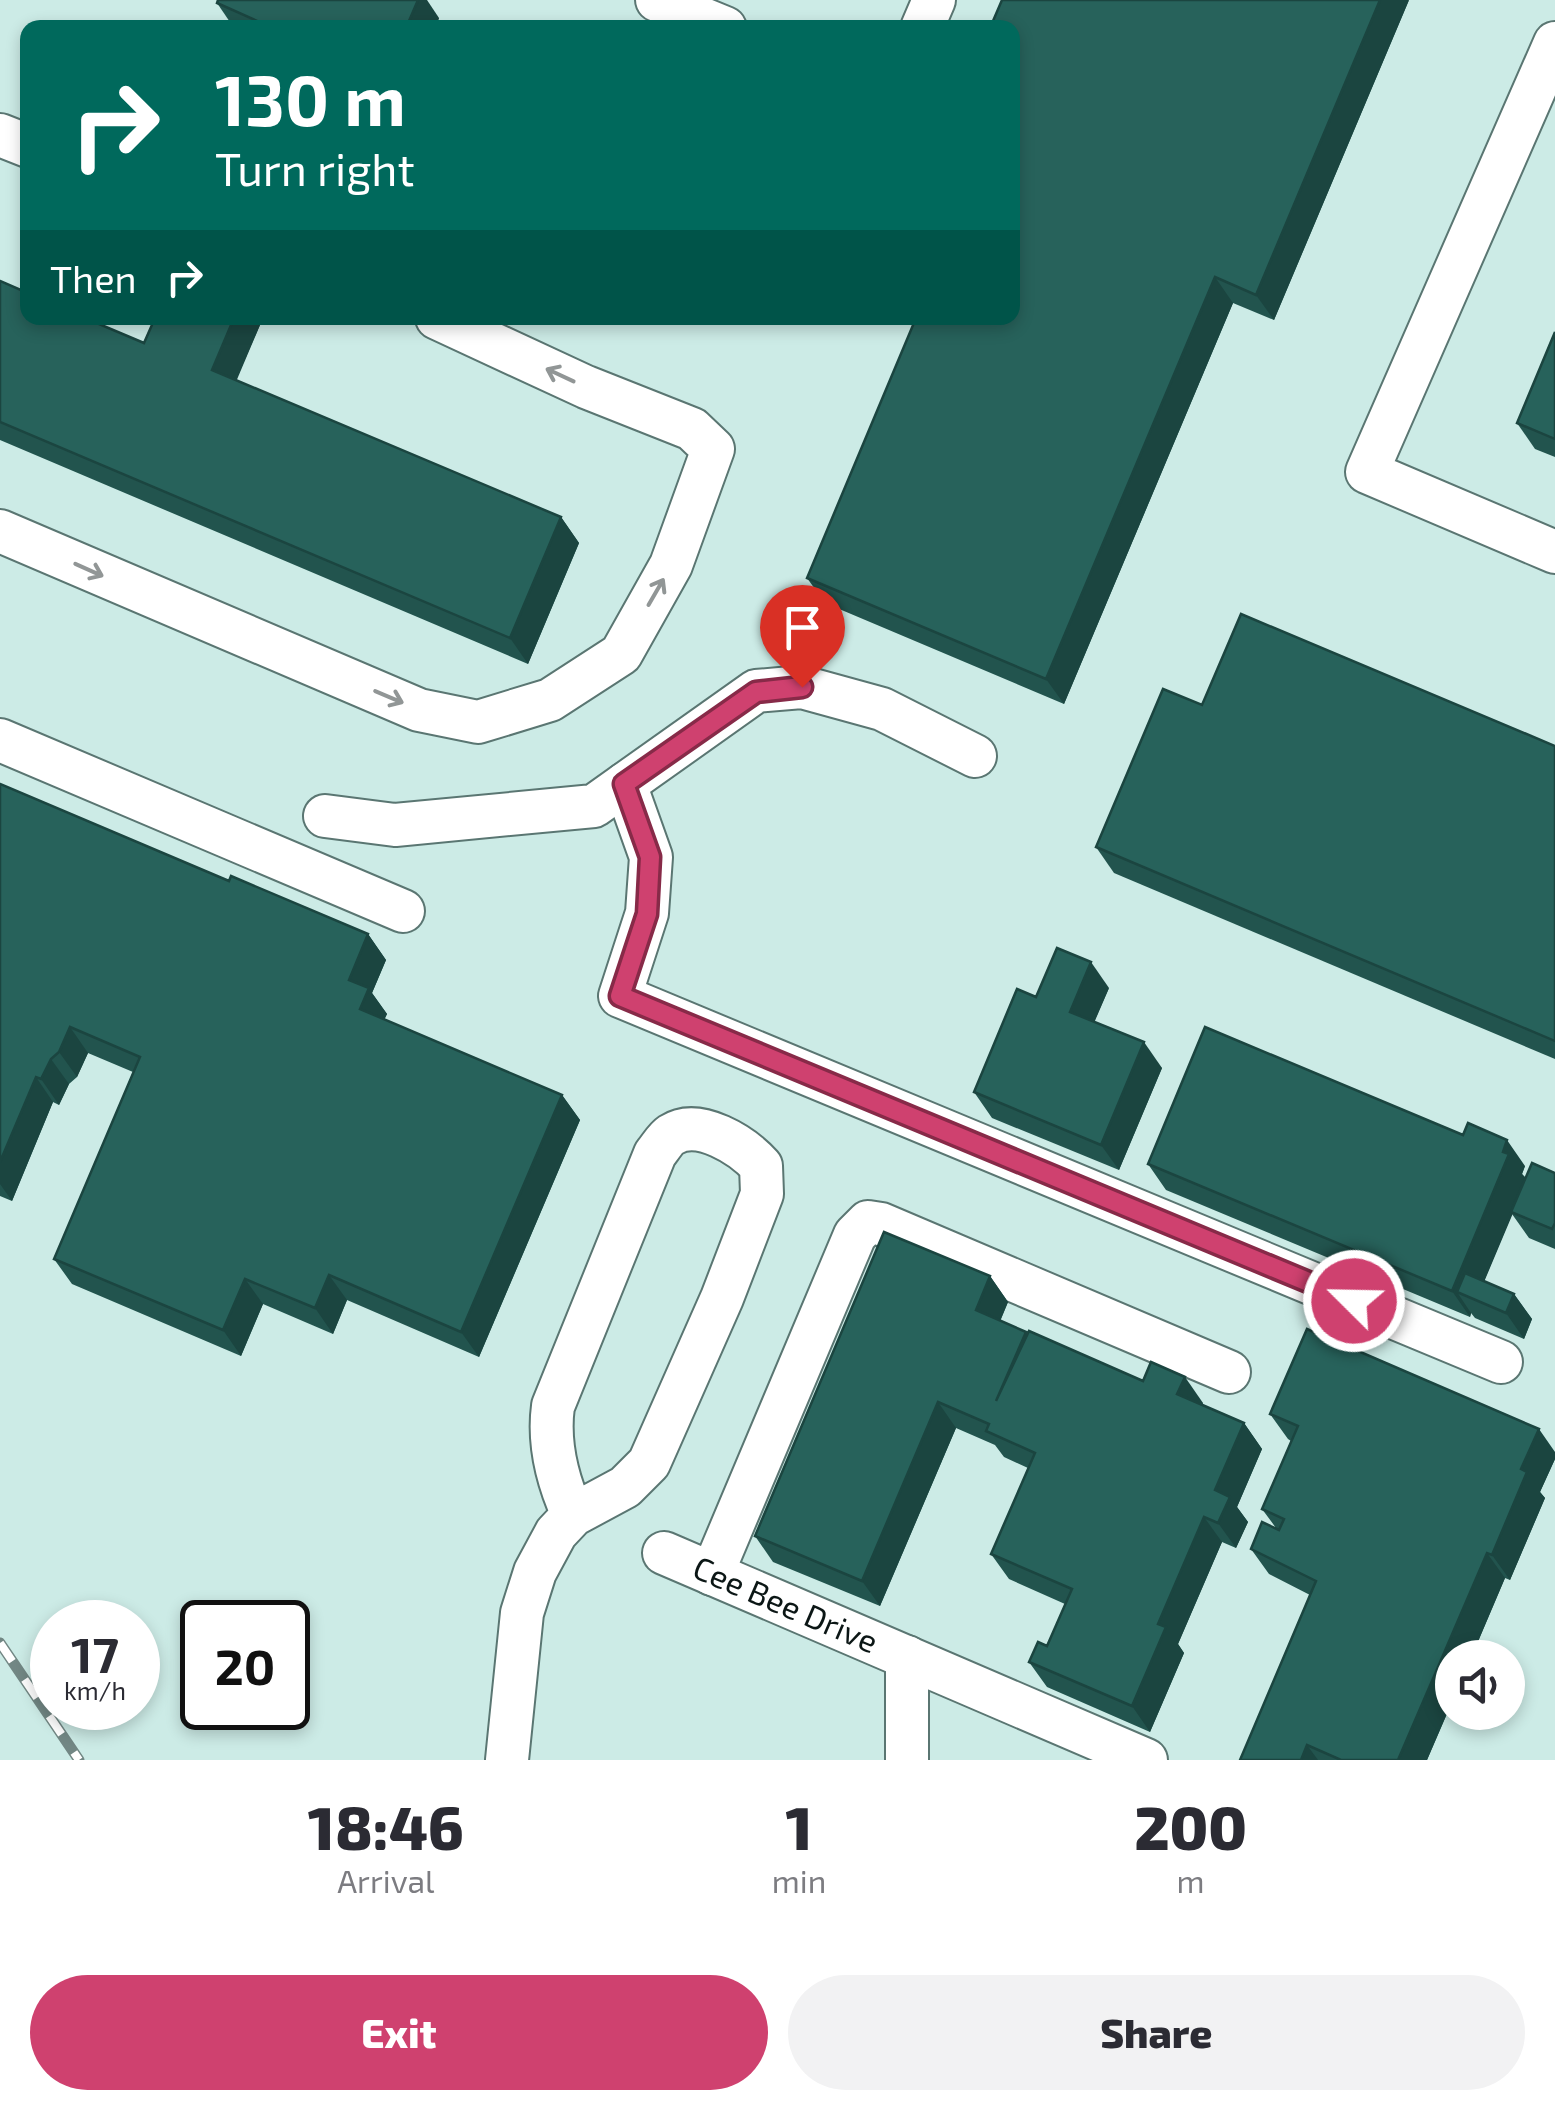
<!DOCTYPE html>
<html lang="en">
<head>
<meta charset="utf-8">
<style>
	:root { --surface:#fff; --page:#f2f2f3; --text:#2b2b33; --muted:#7c7c81; --accent:#cf416f }
	body { margin:0; font-family:"Exo 2",sans-serif; background:var(--page); color:var(--text); height:100vh; display:flex; flex-direction:column; font-size:38px; white-space:nowrap }
	* { box-sizing:border-box; margin:0 }
	p { font-size:32px; color:var(--muted) }
	.icon { flex:none; width:55px; height:55px; fill:none; stroke:currentColor; stroke-width:2; stroke-linecap:round; stroke-linejoin:round }
	.map { position:relative; height:1760px; overflow:hidden }
	.panel { display:flex; flex-direction:column; background:var(--surface); flex:1 }
	.panel>* { flex:none }
	.hud { position:absolute; left:20px; top:20px; width:1000px; height:305px; border-radius:20px; box-shadow:0 5px 15px #0003; background:#00695c; color:#fff; overflow:hidden }
	.buttons { position:absolute; left:1435px; top:1640px; display:grid; gap:20px }
	.buttons a { display:grid; place-items:center; width:90px; height:90px; border-radius:50%; background:var(--surface); box-shadow:0 5px 15px #0003; font-size:50px }
	.speed { position:absolute; left:30px; top:1600px; display:flex; gap:20px; font-size:50px; font-weight:700; text-align:center }
	.speed>* { display:grid; place-content:center; width:130px; height:130px; border-radius:50%; background:var(--surface); box-shadow:0 5px 15px #0003; line-height:1 }
	.speed small { font-size:25px; font-weight:400 }
	.speed .limit { border:5px solid #111; border-radius:15px; background:#fff; color:#111 }
	.pin { position:absolute; display:grid; place-items:center; width:85px; height:85px; color:#fff; margin:-102px -42px; border-radius:50% 50% 50% 0; rotate:-45deg; box-shadow:0 0 10px #0007 }
	.pin .icon { rotate:45deg }
	.me { position:absolute; width:110px; margin:-55px; rotate:293deg; stroke-linejoin:round; filter:drop-shadow(0 0 8px #0008) }
	.turn { display:flex; align-items:center; gap:35px; height:210px; padding:0 30px; font-size:45px }
	.turn .icon { width:130px; height:130px; stroke-width:2.5 }
	.turn b { display:block; font-size:70px; line-height:85px }
	.then { display:flex; align-items:center; height:95px; padding:0 30px; background:#0003; gap:20px; font-size:38px }
	.eta { display:flex; justify-content:space-evenly; align-items:center; height:170px; text-align:center }
	.eta b { font-size:60px; font-weight:800; line-height:70px }
	.button { display:flex; gap:20px; margin-top:auto; padding:20px 30px }
	.button a { flex:1; height:115px; border-radius:60px; background:var(--accent); color:#fff; font-size:40px; font-weight:800; line-height:115px; text-align:center }
	.button a+a { background:var(--page); color:var(--text) }
	.map>svg:first-child { display:block }
	.lines { fill:none; stroke-linecap:round; stroke-linejoin:round }
	.minor-casing { stroke:#5a7672; stroke-width:46 }
	.minor { stroke:#fff; stroke-width:42 }
	.rail-casing { stroke:#728784; stroke-width:11 }
	.rail { stroke:#fff; stroke-width:8; stroke-dasharray:22; stroke-linecap:butt }
	.wall { fill:#22544e }
	.shaded-wall { fill:#1b4540 }
	.building { fill:#27625b; stroke:#1b4540; stroke-width:2.5 }
	.oneway { stroke:#919696 }
	.route-casing { stroke:#872a48; stroke-width:25 }
	.route { stroke:#cf416f; stroke-width:18 }
	.labels { text-anchor:middle; stroke-width:10; stroke-linejoin:round; paint-order:stroke }
	.street-label { font-size:32px; fill:#0b1615; stroke:#fff }
</style>
</head>
<body>
<div class="map">
<svg width="1555" height="1760" viewBox="0 0 1555 1760">
	<rect width="100%" height="100%" fill="#ccebe6"/>
	<g class="lines">
		<g class="minor-casing">
			<g id="minor">
				<path d="M 657,0 L 725,28"/>
				<path d="M 922,28 L 934,0"/>
				<path d="M 1555,43 L 1367,472 L 1555,552"/>
				<path d="M 0,135 L 28,146"/>
				<path d="M 0,531 L 419,710 L 478,722 L 550,700 L 621,654 L 671,565 L 713,449 L 692,429 L 586,387 L 437,318"/>
				<path d="M 0,740 L 403,911"/>
				<path d="M 625,784 L 651,857 L 647,913 L 620,996 L 1501,1362"/>
				<path d="M 325,816 L 395,825 L 594,806 L 756,691 L 802,687 L 882,709 L 975,756"/>
				<path id="s1" d="M 664,1553 L 1146,1760"/>
				<path d="M 712,1574 L 855,1235 L 868,1222 L 881,1224 L 1229,1372"/>
				<path d="M 907,1657 L 907,1760"/>
				<path d="M 507,1760 L 522,1613 L 535,1572 L 556,1533 L 573,1515 L 625,1487 L 649,1463 L 722,1298 L 762,1194 L 761,1166 C 743,1146 699,1117 671,1135 C 665,1139 660,1148 655,1154 L 553,1406 C 548,1443 558,1482 573,1515"/>
			</g>
		</g>
		<use href="#minor" class="minor"/>
		<g class="rail-casing">
			<path id="rail" d="M 0,1643 L 79,1760"/>
		</g>
		<use href="#rail" class="rail"/>
	</g>
	<g class="wall">
		<path d="M 1409,0 L 1274,320 L 1233,303 L 1064,704 L 825,603 L 807,578 Z"/>
		<path d="M 217,3 L 439,18 L 435,28 L 234,28 Z"/>
		<path d="M 0,281 L 144,343 L 155,318 L 263,318 L 236,380 L 561,517 L 579,543 L 528,664 L 0,440 Z"/>
		<path d="M 1555,332 L 1555,457 L 1535,449 L 1517,423 Z"/>
		<path d="M 1202,705 L 1555,746 L 1555,1059 L 1114,873 L 1096,847 Z"/>
		<path d="M 0,784 L 229,881 L 368,934 L 386,960 L 372,993 L 387,1014 L 384,1019 L 562,1095 L 580,1120 L 479,1357 L 347,1300 L 333,1334 L 263,1304 L 241,1356 L 72,1284 L 54,1259 L 133,1072 L 88,1053 L 77,1077 L 69,1084 L 59,1105 L 53,1102 L 12,1201 L 0,1196 Z"/>
		<path d="M 1109,988 L 1094,1022 L 1162,1068 L 1119,1170 L 992,1118 L 974,1092 Z"/>
		<path d="M 1148,1164 L 1525,1166 L 1522,1174 L 1526,1178 L 1555,1173 L 1555,1249 L 1529,1238 L 1512,1214 L 1484,1281 L 1514,1294 L 1532,1319 L 1524,1339 L 1475,1318 L 1471,1313 L 1470,1317 L 1166,1190 Z"/>
		<path d="M 990,1276 L 1008,1302 L 1000,1321 L 1027,1334 L 1143,1381 L 1203,1403 L 1202,1405 L 1244,1423 L 1262,1449 L 1237,1507 L 1248,1522 L 1236,1548 L 1222,1542 L 1178,1644 L 1184,1653 L 1150,1732 L 1047,1687 L 1029,1662 L 1047,1646 L 1065,1604 L 1009,1579 L 991,1554 L 1028,1468 L 1004,1457 L 995,1445 L 956,1428 L 880,1606 L 773,1562 L 755,1536 Z"/>
		<path d="M 1270,1414 L 1555,1452 L 1555,1459 L 1540,1492 L 1545,1498 L 1510,1580 L 1505,1578 L 1471,1658 L 1452,1658 L 1452,1702 L 1427,1760 L 1240,1760 L 1310,1595 L 1269,1574 L 1251,1549 L 1276,1528 L 1262,1509 L 1291,1441 L 1288,1439 Z"/>
	</g>
	<g class="shaded-wall">
		<path d="M 418,0 L 427,0 L 439,18 L 435,28 L 406,28 Z"/>
		<path d="M 1380,0 L 1409,0 L 1274,320 L 1256,295 Z"/>
		<path d="M 1215,277 L 1233,303 L 1064,704 L 1046,679 Z"/>
		<path d="M 234,318 L 263,318 L 230,396 L 212,370 Z"/>
		<path d="M 561,517 L 579,543 L 528,664 L 510,638 Z"/>
		<path d="M 368,934 L 386,960 L 372,993 L 387,1014 L 378,1034 L 360,1009 L 349,980 Z"/>
		<path d="M 1091,962 L 1109,988 L 1088,1037 L 1070,1012 Z"/>
		<path d="M 70,1027 L 88,1053 L 77,1077 L 59,1052 Z"/>
		<path d="M 1144,1042 L 1162,1068 L 1119,1170 L 1101,1145 Z"/>
		<path d="M 51,1059 L 69,1084 L 59,1105 L 41,1079 Z"/>
		<path d="M 36,1077 L 53,1102 L 12,1201 L 0,1184 L 0,1162 Z"/>
		<path d="M 562,1095 L 580,1120 L 479,1357 L 461,1332 Z"/>
		<path d="M 1507,1140 L 1525,1166 L 1522,1174 L 1527,1180 L 1476,1301 L 1457,1292 L 1471,1313 L 1470,1317 L 1452,1291 Z"/>
		<path d="M 329,1275 L 347,1300 L 333,1334 L 315,1308 Z"/>
		<path d="M 990,1276 L 1008,1302 L 994,1336 L 976,1310 Z"/>
		<path d="M 245,1279 L 263,1304 L 241,1356 L 223,1330 Z"/>
		<path d="M 1514,1294 L 1532,1319 L 1524,1339 L 1506,1313 Z"/>
		<path d="M 1185,1377 L 1203,1403 L 1195,1420 L 1177,1394 Z"/>
		<path d="M 938,1402 L 956,1428 L 880,1606 L 862,1581 Z"/>
		<path d="M 1244,1423 L 1262,1449 L 1237,1507 L 1248,1522 L 1236,1548 L 1218,1523 L 1215,1490 Z"/>
		<path d="M 1539,1429 L 1555,1452 L 1555,1459 L 1540,1492 L 1545,1498 L 1510,1580 L 1492,1555 L 1521,1469 Z"/>
		<path d="M 1204,1517 L 1222,1542 L 1178,1644 L 1184,1653 L 1150,1732 L 1132,1706 L 1158,1624 Z"/>
		<path d="M 1487,1553 L 1505,1578 L 1471,1658 L 1452,1658 L 1452,1702 L 1427,1760 L 1398,1760 Z"/>
		<path d="M 1307,1745 L 1318,1760 L 1301,1760 Z"/>
	</g>
	<g class="building">
		<path d="M 218,0 L 418,0 L 406,28 L 273,28 L 217,3 Z"/>
		<path d="M 1002,0 L 1380,0 L 1256,295 L 1215,277 L 1046,679 L 807,578 L 916,318 L 1012,318 L 1012,28 L 990,28 Z"/>
		<path d="M 0,281 L 28,293 L 28,318 L 85,318 L 144,343 L 155,318 L 234,318 L 212,370 L 561,517 L 510,638 L 0,422 Z"/>
		<path d="M 1555,332 L 1555,439 L 1517,423 Z"/>
		<path d="M 1241,614 L 1555,746 L 1555,1041 L 1096,847 L 1163,689 L 1202,705 Z"/>
		<path d="M 0,784 L 229,881 L 231,876 L 368,934 L 349,980 L 369,988 L 360,1009 L 562,1095 L 461,1332 L 329,1275 L 315,1308 L 245,1279 L 223,1330 L 54,1259 L 140,1057 L 70,1027 L 59,1052 L 51,1059 L 41,1079 L 36,1077 L 0,1162 Z"/>
		<path d="M 1057,948 L 1091,962 L 1070,1012 L 1144,1042 L 1101,1145 L 974,1092 L 1017,989 L 1036,997 Z"/>
		<path d="M 1205,1027 L 1463,1135 L 1468,1123 L 1507,1140 L 1503,1152 L 1509,1154 L 1452,1291 L 1148,1164 Z"/>
		<path d="M 1532,1163 L 1555,1173 L 1555,1223 L 1552,1229 L 1511,1212 Z"/>
		<path d="M 884,1232 L 990,1276 L 976,1310 L 1026,1332 L 996,1401 L 1029,1331 L 1143,1381 L 1151,1362 L 1185,1377 L 1177,1394 L 1244,1423 L 1215,1490 L 1230,1497 L 1218,1523 L 1204,1517 L 1158,1624 L 1166,1627 L 1132,1706 L 1029,1662 L 1038,1642 L 1047,1646 L 1072,1589 L 991,1554 L 1035,1453 L 986,1431 L 989,1424 L 938,1402 L 862,1581 L 755,1536 Z"/>
		<path d="M 1465,1273 L 1514,1294 L 1506,1313 L 1457,1292 Z"/>
		<path d="M 1307,1329 L 1539,1429 L 1521,1469 L 1527,1472 L 1492,1555 L 1487,1553 L 1398,1760 L 1341,1760 L 1307,1745 L 1301,1760 L 1240,1760 L 1316,1581 L 1251,1549 L 1262,1522 L 1279,1530 L 1284,1519 L 1262,1509 L 1298,1426 L 1270,1414 Z"/>
	</g>
	<defs><path id="oneway-shaft" d="M-6 0H5M1.5-3L5.5 0L1.5 3" fill="none" stroke-width="1.6" stroke-linecap="round" stroke-linejoin="round" transform="scale(2.5)"/></defs>
	<g class="oneway">
		<use href="#oneway-shaft" transform="translate(560 375) rotate(-155)"/>
		<use href="#oneway-shaft" transform="translate(89 570) rotate(24)"/>
		<use href="#oneway-shaft" transform="translate(656 592) rotate(-60)"/>
		<use href="#oneway-shaft" transform="translate(389 697) rotate(23)"/>
	</g>
	<g class="lines">
		<g class="route-casing">
			<path id="route" d="M 802,687 L 756,692 L 624,784 L 650,857 L 647,914 L 620,996 L 1354,1301"/>
		</g>
		<use href="#route" class="route"/>
	</g>
	<g class="labels">
		<g class="street-label">
			<text dy="11" stroke="none"><textPath href="#s1" startOffset="132">Cee Bee Drive</textPath></text>
		</g>
	</g>
</svg>
<div class="buttons">
<a><svg class="icon" aria-label="sound" viewBox="0 0 24 24"><path d="M4 9h4l5-4v14l-5-4H4zM17 9q2 3 0 6"/></svg></a>
</div>
<div class="speed"><div>17<small>km/h</small></div><div class="limit">20</div></div>
<div class="pin" style="left:802px;top:687px;background:#d93025"><svg class="icon" aria-label="arrive" viewBox="0 0 24 24"><path d="M6 21V4h12l-3 4 3 4H6"/></svg></div>
<svg class="me" style="left:1354px;top:1301px" viewBox="-20 -20 40 40"><circle r="17" fill="#cf416f" stroke="#fff" stroke-width="3"/><path d="M0-11L8 9 0 5-8 9z" fill="#fff"/></svg>
<div class="hud">
<div class="turn"><svg class="icon" aria-label="right" viewBox="0 0 24 24"><path d="M7 20v-9h11M14 6l5 5-5 5"/></svg><div><b>130 m</b>Turn right</div></div>
<div class="then">Then<svg class="icon" aria-label="right" viewBox="0 0 24 24"><path d="M7 20v-9h11M14 6l5 5-5 5"/></svg></div>
</div>
</div>
<section class="panel">
<div class="eta">
<div><b>18:46</b><p>Arrival</p></div>
<div><b>1</b><p>min</p></div>
<div><b>200</b><p>m</p></div>
</div>
<div class="button"><a>Exit</a><a>Share</a></div>
</section>
</body>
</html>
